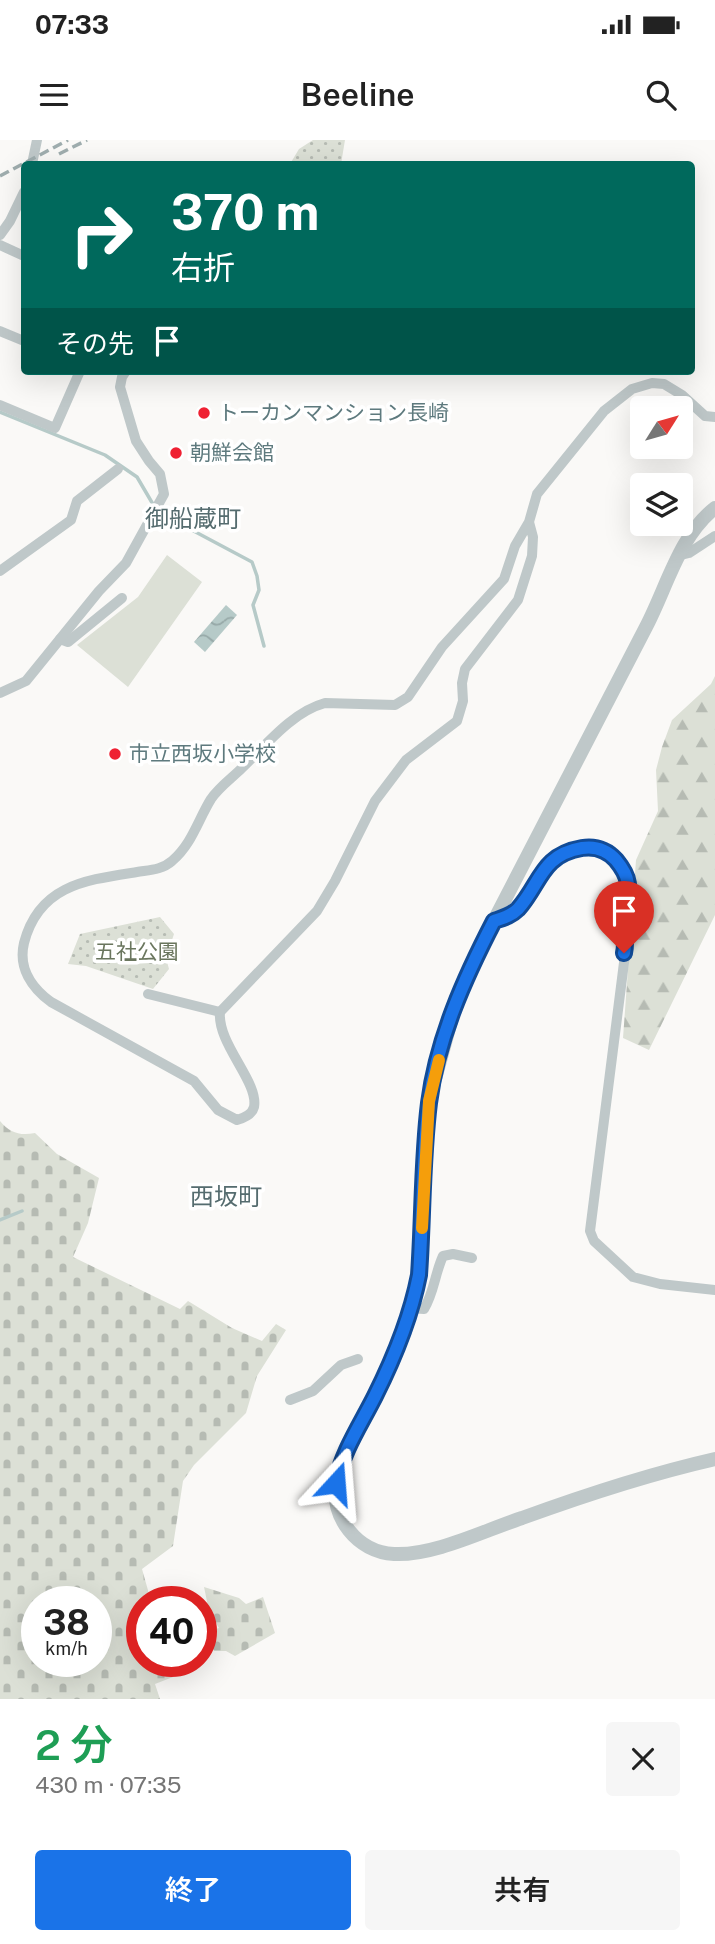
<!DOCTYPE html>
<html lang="ja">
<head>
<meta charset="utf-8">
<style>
	:root { --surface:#fff; --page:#f6f6f6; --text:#222; --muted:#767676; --accent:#1a73e8 }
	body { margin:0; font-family:"Public Sans","Noto Sans JP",sans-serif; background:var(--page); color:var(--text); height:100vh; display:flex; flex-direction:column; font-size:26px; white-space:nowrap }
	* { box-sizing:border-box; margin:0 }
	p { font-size:23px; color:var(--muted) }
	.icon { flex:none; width:38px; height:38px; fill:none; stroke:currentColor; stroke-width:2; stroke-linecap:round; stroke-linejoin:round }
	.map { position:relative; height:1559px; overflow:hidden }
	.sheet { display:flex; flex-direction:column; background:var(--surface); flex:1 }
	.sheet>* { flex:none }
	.banner { position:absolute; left:21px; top:21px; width:674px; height:214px; border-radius:7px; box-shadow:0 7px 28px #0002; background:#00695c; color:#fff; overflow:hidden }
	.needle { width:46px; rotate:53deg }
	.controls { position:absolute; left:630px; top:256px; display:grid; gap:14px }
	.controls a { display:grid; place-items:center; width:63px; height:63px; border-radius:7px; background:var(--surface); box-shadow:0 7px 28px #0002; font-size:35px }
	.speed { position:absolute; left:21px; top:1446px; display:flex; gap:14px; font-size:35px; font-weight:700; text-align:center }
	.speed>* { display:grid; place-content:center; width:91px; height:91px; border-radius:50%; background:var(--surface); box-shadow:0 7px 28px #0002; line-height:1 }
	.speed small { font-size:18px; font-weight:400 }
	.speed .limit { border:10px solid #d22; background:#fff; color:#111 }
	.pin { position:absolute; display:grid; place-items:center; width:60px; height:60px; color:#fff; margin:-72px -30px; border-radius:50% 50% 50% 0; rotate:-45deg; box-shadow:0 0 7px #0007 }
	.pin .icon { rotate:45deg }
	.me { position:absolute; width:77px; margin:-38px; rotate:19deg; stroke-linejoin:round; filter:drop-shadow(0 0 5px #0008) }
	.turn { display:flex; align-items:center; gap:24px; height:147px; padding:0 35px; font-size:32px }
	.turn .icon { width:91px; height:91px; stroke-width:2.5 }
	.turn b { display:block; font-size:49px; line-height:60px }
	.then { display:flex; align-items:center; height:66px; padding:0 35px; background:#0003; gap:14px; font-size:26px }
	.round { display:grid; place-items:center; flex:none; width:74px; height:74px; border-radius:7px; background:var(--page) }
	.summary { display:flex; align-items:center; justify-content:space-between; height:119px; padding:0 35px }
	h1 { font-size:42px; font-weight:600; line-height:52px; color:#1e9e55 }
	.action { display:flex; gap:14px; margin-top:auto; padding:14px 35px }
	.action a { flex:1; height:80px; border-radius:7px; background:var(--accent); color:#fff; font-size:28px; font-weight:600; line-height:80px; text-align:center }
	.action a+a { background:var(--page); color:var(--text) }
	.status { display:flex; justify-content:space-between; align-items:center; height:49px; padding:0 35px; background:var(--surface); direction:ltr }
	.status svg { height:19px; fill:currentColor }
	header { display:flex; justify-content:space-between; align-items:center; height:91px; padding:0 35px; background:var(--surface); font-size:32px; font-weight:600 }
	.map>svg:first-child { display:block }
	.forest { fill:url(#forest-firs) }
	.cemetery { fill:url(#cemetery-stones); fill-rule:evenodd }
	.park { fill:url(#park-dots) }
	.pitch { fill:#dce0d6 }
	.water { fill:url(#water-waves) }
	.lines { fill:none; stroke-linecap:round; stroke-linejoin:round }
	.stream { stroke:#b6cac8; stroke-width:3.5 }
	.minor { stroke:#bfc8c9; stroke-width:10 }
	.tertiary { stroke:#bfc8c9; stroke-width:14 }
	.rail { stroke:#9fadae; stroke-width:3.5; stroke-dasharray:10 5; stroke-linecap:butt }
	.route-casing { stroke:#114b97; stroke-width:18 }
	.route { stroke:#1a73e8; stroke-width:12 }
	.slow { stroke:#f59e0b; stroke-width:12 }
	.poi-dot { fill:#ef2132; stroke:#fff; stroke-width:2.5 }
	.labels { text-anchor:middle; stroke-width:7; stroke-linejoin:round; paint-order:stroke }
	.poi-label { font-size:21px; fill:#5e7a7e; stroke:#fff; text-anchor:start }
	.park-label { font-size:21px; fill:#6a765e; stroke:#fff }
	.quarter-label { font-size:24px; fill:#556c6f; stroke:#fff }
</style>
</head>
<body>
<div class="status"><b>07:33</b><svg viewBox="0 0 49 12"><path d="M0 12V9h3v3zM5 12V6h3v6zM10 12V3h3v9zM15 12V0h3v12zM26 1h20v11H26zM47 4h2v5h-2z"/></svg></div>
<header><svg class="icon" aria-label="menu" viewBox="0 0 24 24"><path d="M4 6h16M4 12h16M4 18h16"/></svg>Beeline<svg class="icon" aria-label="search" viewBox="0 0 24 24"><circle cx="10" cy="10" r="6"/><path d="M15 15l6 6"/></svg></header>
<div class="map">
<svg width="715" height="1559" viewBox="0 0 715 1559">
	<defs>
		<pattern id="forest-firs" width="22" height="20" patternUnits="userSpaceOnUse" patternTransform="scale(1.75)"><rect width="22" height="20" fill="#dce0d6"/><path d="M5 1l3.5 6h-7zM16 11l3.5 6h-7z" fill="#b6bbb3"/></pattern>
		<pattern id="cemetery-stones" width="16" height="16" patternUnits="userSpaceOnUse" patternTransform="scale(1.75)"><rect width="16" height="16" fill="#dce0d6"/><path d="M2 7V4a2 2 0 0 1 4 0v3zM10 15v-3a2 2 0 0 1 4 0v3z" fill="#b6bbb3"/></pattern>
		<pattern id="park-dots" width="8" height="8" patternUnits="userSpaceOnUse" patternTransform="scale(1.75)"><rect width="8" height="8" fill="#dce0d6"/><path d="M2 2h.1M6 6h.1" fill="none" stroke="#b6bbb3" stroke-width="1.8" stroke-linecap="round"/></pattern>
		<pattern id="water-waves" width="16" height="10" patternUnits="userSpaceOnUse" patternTransform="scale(1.75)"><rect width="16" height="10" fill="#b6cac8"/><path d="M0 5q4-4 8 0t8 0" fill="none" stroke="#97a9a8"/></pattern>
	</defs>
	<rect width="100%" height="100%" fill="#faf9f7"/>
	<path class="forest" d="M 715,536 L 715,775 L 649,910 L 623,898 L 636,720 L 658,671 L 656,630 L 662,607 L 672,580 L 711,544 Z"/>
	<g class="cemetery">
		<path d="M 0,981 C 10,993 20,996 35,993 L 57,1014 L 99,1038 L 88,1083 L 73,1117 L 180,1169 L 188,1161 L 232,1188 L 262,1201 L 276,1184 L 286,1190 L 257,1236 L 246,1273 L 194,1325 L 183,1341 L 173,1406 L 142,1429 L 151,1461 L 142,1461 L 142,1521 L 168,1521 L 173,1537 L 155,1544 L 160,1559 L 0,1559 ZM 37,1461 L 96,1461 L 96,1521 L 37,1521 Z"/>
		<path d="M 204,1447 L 239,1458 L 246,1464 L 263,1457 L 275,1493 L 235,1516 L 226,1511 L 214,1511 L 206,1492 L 219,1488 L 209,1471 Z"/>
	</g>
	<g class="park">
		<path d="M 313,0 L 345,0 L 341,24 L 290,24 L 299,9 Z"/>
		<path d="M 160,777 L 174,794 L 166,818 L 169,829 L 153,849 L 86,826 L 68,824 L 80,794 Z"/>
	</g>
	<path class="pitch" d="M 167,415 L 202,442 L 128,547 L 77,505 L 138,457 Z"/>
	<path class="water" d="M 226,465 L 237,475 L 205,512 L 194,502 Z"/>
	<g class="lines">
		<g class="stream">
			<path d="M 0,272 L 105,315 L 137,337 L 154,366"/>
			<path d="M 158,372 L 252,422 L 257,436 L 259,450 L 253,465 L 264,506"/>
			<path d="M 0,1080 L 22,1071"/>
		</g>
		<g class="minor">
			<path d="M 32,24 L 37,0"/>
			<path d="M 0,95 L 10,81 L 24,52"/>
			<path d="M 0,105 L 24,116"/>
			<path d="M 0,191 L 24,201"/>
			<path d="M 0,265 L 55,288 L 80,231"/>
			<path d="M 529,382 L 533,397 L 532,416 L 518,460 L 465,529 L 462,543 L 463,561 L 457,581 L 406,620 L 375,661 L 335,741 L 317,771 L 220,872 C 217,904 259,942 254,967 C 252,975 244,978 237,980 L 218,970 L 194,941 L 51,862 C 32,848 18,828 24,803 C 39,745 86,740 137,732 C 149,730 162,730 172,721 C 192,704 198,680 211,659 C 219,647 232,638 242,628 C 266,605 292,572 325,563 L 395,565 L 408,557 L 442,507 L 504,439 L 515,406 L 529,382 L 537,354 L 604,271 L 632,249 L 652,243 L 664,244 L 682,255 L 705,276 L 715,277"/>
			<path d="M 681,415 L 689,413 L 715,396"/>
			<path d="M 0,431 L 71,380 L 77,361 L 118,329"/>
			<path d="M 60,499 L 68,502 L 122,458"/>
			<path d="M 0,553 L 26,541 L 99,451 L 126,423 L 164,354 L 160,334 L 149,321 L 136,301 L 120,247 L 122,237 L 126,231"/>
			<path d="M 494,781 C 503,778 511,776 518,768 C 529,756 535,740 545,727 C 569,699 609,701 625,736 C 632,751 625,762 623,778 C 622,785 625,793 627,799 L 590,1091 L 594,1101 L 633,1137 L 660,1144 L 715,1150"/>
			<path d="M 148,854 L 220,872"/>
			<path d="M 410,1168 L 424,1169 C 434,1153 435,1133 443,1116 L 453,1114 L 472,1118"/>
			<path d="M 290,1260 L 313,1251 L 341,1225 L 358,1219"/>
		</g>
		<path class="tertiary" d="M 715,368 C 679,396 667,447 646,487 C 587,600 528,713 470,827 L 454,870 L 429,961 L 419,1135 C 410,1179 391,1224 371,1264 C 359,1288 341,1314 336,1341 C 330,1377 357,1412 394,1414 C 434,1416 485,1390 522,1378 C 585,1355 649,1334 715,1319"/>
		<g class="rail">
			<path d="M 59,14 L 87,0"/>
			<path d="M 0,36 L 68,0"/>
		</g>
	</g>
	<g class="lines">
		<g class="route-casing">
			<path id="route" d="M 336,1343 C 342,1312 361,1284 375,1256 C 394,1218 411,1176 419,1135 C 423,1078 422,1019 429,963 C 437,899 465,837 494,781 C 503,778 511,776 518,769 C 541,743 541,715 582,708 C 595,706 607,710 616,720 C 639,748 622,756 623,781 C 623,794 627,799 624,813"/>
		</g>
		<use href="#route" class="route"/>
		<path class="slow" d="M 422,1088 L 429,961 L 439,920"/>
	</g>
	<g class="poi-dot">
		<circle cx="204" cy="273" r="7"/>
		<circle cx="176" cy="313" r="7"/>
		<circle cx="115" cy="614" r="7"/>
	</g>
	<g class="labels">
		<g class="poi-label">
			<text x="218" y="280">トーカンマンション長崎</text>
			<text x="190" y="320">朝鮮会館</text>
			<text x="129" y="621">市立西坂小学校</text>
		</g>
		<g class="park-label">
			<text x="137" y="819">五社公園</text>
		</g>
		<g class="quarter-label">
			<text x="193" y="387">御船蔵町</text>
			<text x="226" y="1065">西坂町</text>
		</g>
	</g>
</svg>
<div class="controls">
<a><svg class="needle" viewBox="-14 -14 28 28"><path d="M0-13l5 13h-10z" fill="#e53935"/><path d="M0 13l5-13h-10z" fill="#767676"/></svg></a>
<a><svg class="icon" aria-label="layers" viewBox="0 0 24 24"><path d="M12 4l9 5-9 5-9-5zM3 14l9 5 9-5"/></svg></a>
</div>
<div class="speed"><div>38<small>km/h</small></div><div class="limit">40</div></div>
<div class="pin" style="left:624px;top:813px;background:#d93025"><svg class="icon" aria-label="arrive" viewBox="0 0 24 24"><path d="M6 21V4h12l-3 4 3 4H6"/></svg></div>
<svg class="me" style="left:336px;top:1343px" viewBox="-20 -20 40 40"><path d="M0-17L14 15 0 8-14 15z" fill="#1a73e8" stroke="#fff" stroke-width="4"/></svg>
<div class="banner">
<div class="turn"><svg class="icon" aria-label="right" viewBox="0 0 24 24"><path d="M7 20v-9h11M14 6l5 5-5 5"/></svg><div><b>370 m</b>右折</div></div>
<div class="then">その先<svg class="icon" aria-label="arrive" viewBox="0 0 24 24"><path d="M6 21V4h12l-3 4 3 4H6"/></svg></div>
</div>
</div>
<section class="sheet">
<div class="summary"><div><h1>2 分</h1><p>430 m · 07:35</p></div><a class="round"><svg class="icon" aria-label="close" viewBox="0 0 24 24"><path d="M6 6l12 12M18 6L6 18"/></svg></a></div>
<div class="action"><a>終了</a><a>共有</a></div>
</section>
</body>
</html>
